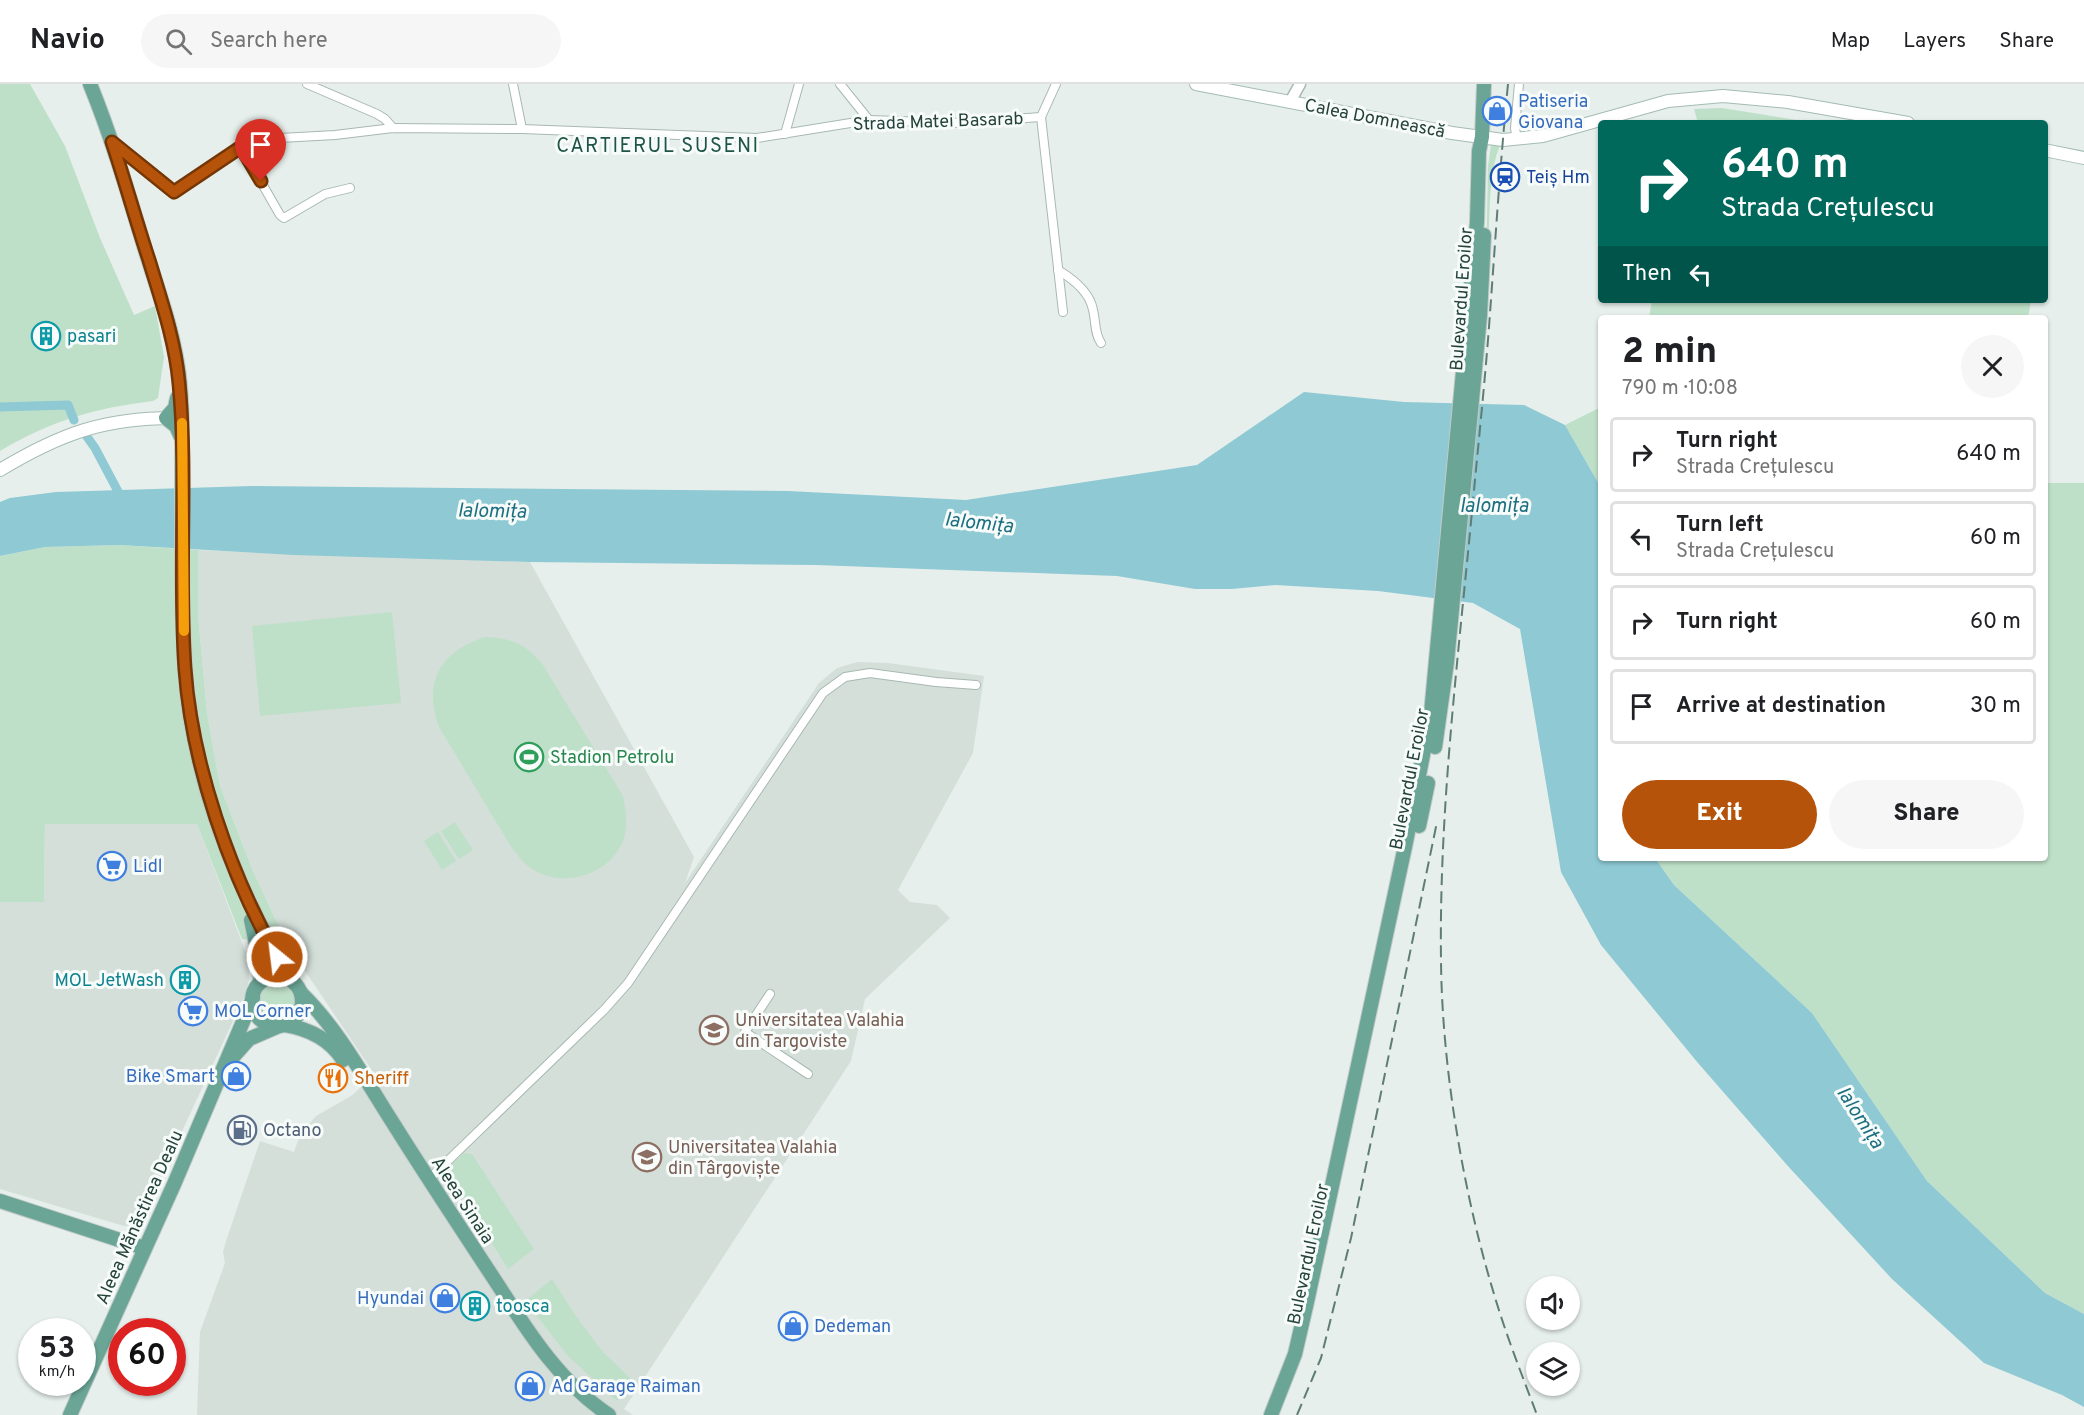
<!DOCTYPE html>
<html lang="en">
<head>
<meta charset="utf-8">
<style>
	:root { --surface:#fff; --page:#f6f6f6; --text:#202124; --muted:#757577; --line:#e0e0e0; --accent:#b45309 }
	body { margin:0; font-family:Overpass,sans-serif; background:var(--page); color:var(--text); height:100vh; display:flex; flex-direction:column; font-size:22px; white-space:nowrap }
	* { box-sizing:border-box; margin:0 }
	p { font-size:20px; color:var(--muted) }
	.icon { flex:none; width:33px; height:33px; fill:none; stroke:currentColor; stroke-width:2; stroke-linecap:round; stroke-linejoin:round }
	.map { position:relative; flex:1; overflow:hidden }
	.panel { position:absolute; left:1598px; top:231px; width:450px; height:546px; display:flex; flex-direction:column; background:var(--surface); border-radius:6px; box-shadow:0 2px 4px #0004 }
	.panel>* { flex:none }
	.hud { position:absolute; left:1598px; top:36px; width:450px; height:183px; border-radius:6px; box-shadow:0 2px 4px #0004; background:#00695c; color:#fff; overflow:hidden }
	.fabs { position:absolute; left:1526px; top:1192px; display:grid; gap:12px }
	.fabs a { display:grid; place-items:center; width:54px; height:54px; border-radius:50%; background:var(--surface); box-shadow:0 2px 4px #0004; font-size:30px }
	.speed { position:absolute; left:18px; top:1234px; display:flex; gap:12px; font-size:30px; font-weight:700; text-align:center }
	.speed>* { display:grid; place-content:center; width:78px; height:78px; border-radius:50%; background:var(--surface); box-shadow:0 2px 4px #0004; line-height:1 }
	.speed small { font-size:15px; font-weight:400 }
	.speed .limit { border:9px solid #d22; background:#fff; color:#111 }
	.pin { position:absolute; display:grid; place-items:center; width:51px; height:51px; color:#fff; margin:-62px -26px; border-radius:50% 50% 50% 0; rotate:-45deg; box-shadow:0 0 6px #0007 }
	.pin .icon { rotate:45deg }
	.me { position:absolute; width:66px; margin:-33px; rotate:331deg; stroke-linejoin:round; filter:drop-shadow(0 0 4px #0008) }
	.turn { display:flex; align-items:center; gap:21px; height:126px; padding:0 24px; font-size:27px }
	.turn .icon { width:78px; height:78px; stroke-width:2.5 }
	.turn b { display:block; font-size:42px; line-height:51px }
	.then { display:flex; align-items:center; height:57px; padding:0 24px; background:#0003; gap:12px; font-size:22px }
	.round { display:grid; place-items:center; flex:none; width:63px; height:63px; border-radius:32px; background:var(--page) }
	.summary { display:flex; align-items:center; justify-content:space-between; height:102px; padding:0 24px }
	h1 { font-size:36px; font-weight:800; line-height:45px }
	.cta { display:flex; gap:12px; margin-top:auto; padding:12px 24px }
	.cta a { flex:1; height:69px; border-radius:36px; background:var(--accent); color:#fff; font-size:24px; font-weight:800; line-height:69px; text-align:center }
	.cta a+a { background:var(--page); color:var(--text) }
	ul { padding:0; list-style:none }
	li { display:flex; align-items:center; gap:18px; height:75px; margin:0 12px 9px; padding:0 12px; border:3px solid var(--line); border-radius:6px }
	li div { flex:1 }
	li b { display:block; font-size:22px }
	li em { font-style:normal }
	header { display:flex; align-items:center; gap:36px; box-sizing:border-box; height:84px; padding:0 30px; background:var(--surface); border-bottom:2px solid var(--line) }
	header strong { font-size:28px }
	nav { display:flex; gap:33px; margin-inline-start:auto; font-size:21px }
	.search { width:420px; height:54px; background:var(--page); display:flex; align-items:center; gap:15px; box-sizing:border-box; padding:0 21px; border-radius:33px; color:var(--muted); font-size:22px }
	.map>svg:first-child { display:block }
	.built { fill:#d4dfda }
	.green { fill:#bfe0c8 }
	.water { fill:#8ec9d4 }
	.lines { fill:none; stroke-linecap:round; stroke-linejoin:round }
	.canal { stroke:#8ec9d4; stroke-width:9 }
	.minor-casing { stroke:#a8b8b2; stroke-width:10 }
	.tertiary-casing { stroke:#a8b8b2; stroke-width:13 }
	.secondary-casing { stroke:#a4bbb3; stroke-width:14 }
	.primary-casing { stroke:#c2cac8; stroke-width:16 }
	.minor { stroke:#fff; stroke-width:8 }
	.tertiary { stroke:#fff; stroke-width:10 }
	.secondary { stroke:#fff; stroke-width:12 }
	.primary { stroke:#6aa596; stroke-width:14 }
	.rail { stroke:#5f7d75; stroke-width:2; stroke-dasharray:12 6; stroke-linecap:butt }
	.route-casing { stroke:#753606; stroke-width:15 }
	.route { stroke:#b45309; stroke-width:10 }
	.slow { stroke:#f59e0b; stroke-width:10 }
	.labels { text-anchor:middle; stroke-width:6; stroke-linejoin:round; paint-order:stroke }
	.shop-label { font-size:18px; fill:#366cbe; stroke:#f7fbf9; text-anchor:start }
	.street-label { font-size:18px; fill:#24423a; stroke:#f7fbf9 }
	.transit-label { font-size:18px; fill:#164399; stroke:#f7fbf9; text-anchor:start }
	.culture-label { font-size:18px; fill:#0d838f; stroke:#f7fbf9; text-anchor:start }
	.leisure-label { font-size:18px; fill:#27864d; stroke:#f7fbf9; text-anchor:start }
	.education-label { font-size:18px; fill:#785e54; stroke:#f7fbf9; text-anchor:start }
	.food-label { font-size:18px; fill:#c56008; stroke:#f7fbf9; text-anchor:start }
	.service-label { font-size:18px; fill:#4e5e75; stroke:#f7fbf9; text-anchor:start }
	.neighbourhood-label { font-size:20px; letter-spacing:1.5px; fill:#1f5548; stroke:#f7fbf9 }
	.water-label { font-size:20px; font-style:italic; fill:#1c6f80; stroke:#f7fbf9 }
</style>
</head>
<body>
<header>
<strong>Navio</strong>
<div class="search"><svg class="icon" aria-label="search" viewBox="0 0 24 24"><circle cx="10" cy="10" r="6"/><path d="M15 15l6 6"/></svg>Search here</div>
<nav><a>Map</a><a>Layers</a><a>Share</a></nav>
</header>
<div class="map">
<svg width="2084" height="1331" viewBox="0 0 2084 1331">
	<rect width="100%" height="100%" fill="#e6efeb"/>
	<g class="built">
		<path d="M 198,466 L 530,478 L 694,773 L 685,799 L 819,599 L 837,584 L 857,578 L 888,579 L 984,592 L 973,669 L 898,806 L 910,818 L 937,821 L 950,834 L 865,915 L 851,977 L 624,1325 L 633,1331 L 197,1331 L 200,1248 L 225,1179 L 223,1168 L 226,1157 L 260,1057 L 294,1068 L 300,1051 L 316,1032 L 351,1012 L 375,991 L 287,860 L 253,787 L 220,702 L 207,629 L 198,530 Z"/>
		<path d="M 45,740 L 197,740 L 248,874 L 249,896 L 246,909 L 141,1136 L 134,1141 L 124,1142 L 0,1105 L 0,818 L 44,818 Z"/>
	</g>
	<g class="green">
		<path d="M 0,0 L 30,0 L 65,62 L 100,154 L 134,231 L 155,222 L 164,273 L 158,314 L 153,317 C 94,324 51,337 0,367 Z"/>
		<path d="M 1722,24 L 1815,39 L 1698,39 L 1694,25 Z"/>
		<path d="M 1491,61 L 1500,62 C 1488,87 1490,138 1488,167 L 1491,168 L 1487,232 L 1485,231 L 1488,82 Z"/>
		<path d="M 1652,216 L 2031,216 L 2028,234 L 1649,234 Z"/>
		<path d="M 1600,321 L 1600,402 L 1565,341 L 1599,324 Z"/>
		<path d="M 2045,399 L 2084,399 L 2084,1230 L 2045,1209 L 1927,1097 L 1812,929 L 1674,801 L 1655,774 L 2044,774 Z"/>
		<path d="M 119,461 L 198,466 L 198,530 L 207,629 L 220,702 L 253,787 L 287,860 L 267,858 L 280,885 L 267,886 L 262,888 L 259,857 L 242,855 L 197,740 L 45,740 L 44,818 L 0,818 L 0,472 L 45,463 Z"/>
		<path d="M 392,528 L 401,619 L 260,632 L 252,542 Z"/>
		<path d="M 485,553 C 512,554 526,560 543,581 L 623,712 C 626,726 628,741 624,754 C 612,790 565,805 534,786 C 524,781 518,771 511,763 L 439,643 C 422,598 441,567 485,553 Z"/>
		<path d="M 455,738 L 473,766 L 459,775 L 441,747 Z"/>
		<path d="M 438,748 L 456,777 L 442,786 L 424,757 Z"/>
		<circle cx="277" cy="917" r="18"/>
		<path d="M 464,1069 L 472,1070 L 534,1165 L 508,1185 L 446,1086 Z"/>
		<path d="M 552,1195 L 578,1235 L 603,1268 L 633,1297 L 617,1317 L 568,1272 L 525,1217 Z"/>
	</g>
	<path class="water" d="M 1304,308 L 1404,318 L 1524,321 L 1565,341 L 1600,402 L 1600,774 L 1655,774 L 1674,801 L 1812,929 L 1927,1097 L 2045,1209 L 2084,1230 L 2084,1323 L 2062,1311 L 1984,1279 L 1892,1195 L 1787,1081 L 1698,979 L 1601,861 L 1561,788 L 1520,545 L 1473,519 L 1378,507 L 1276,501 L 1232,505 L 1195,505 L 1117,492 L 816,481 L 530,478 L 294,471 L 119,461 L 45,463 L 0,472 L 0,418 L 10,414 L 56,408 L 252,402 L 788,407 L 966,416 L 1197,381 Z"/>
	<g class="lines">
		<g class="canal">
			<path d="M 0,323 L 68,321 L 74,336"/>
			<path d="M 85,350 L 95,364 L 122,415"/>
		</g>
		<g class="minor-casing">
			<g id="minor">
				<path d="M 307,0 L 377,30 L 385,35 L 393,44"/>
				<path d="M 513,0 L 522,45"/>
				<path d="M 840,0 L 869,36"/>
				<path d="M 1041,33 L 1063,228"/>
				<path d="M 1041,33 L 1056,0"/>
				<path d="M 785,50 L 799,0"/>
				<path d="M 1517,56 L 1515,44 L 1519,0"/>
				<path d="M 114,59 L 174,108 L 248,59 L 262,55 L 335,51 L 393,44 L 522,45 L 757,54 L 869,36 L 954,39 L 1041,33"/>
				<path d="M 241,63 L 280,131 L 284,134 L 325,110 L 350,104"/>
				<path d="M 1058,186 C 1073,195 1090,208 1093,226 C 1096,237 1094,249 1101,259"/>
				<path d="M 770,910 L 745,948 L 808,990"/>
				<path d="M 428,1096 L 604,926 L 628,899 L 823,609 L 845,593 L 870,589 L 936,598 L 976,601"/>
			</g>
		</g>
		<g class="tertiary-casing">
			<path id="tertiary" d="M 1290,18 L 1300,0"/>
		</g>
		<g class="secondary-casing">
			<g id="secondary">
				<path d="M 1196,0 L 1452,49 L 1503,56 L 1543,52 L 1668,17 L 1723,12 L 1788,18 L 1908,39"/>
				<path d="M 2044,66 L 2084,74"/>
				<path d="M 0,386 C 60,350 103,334 174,334"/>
			</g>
		</g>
		<g class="primary-casing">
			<g id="primary">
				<path d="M 90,0 C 112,54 128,109 145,165 C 158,207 174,248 179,292 C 183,326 182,361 182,395 C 182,458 181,521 185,583 C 191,690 237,811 295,900"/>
				<path d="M 177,314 L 175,324 L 166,334 L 176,342 L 181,353"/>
				<path d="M 1435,663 L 1447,578 L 1480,232 L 1484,151"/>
				<path d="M 1419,742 L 1428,699"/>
				<path d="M 251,836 L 258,869 L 261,898"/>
				<circle cx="277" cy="917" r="25"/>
				<path d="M 301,909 C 339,946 364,994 393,1039 C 428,1095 464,1149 500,1204 C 530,1251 561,1299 609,1331"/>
				<path d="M 285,941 C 309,945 330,955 343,976"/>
				<path d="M 232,974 L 249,955 L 279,942"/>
				<path d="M 0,1117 L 144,1164"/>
				<path d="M 70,1331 L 175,1098 L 253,914"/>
				<path d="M 1271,1331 L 1295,1270 L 1307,1218 L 1406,758 L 1431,630 L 1477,138 L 1479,67 L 1482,53 L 1484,0"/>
			</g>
		</g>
		<use href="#minor" class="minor"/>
		<use href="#tertiary" class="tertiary"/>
		<use href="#secondary" class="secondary"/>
		<use href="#primary" class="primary"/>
		<g class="rail">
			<path d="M 1508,0 C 1500,81 1495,162 1489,243 C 1484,308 1477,373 1471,438 C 1457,584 1439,730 1441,877 C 1442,983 1463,1108 1494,1210 C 1506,1251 1522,1291 1537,1331"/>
			<path d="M 1297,1331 L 1321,1274 L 1351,1154 L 1437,738"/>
		</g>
	</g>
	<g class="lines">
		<g class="route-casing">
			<path id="route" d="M 261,97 L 241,63 L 174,108 L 112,58 C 125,97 136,137 149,176 C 161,216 175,256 179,299 C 188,394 178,490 185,585 C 192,681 230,790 277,873"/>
		</g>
		<use href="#route" class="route"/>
		<path class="slow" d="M 182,339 L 184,547"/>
	</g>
	<defs>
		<g id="shop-ring" transform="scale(1.5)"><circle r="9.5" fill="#f7fbf9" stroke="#3f7fe0" stroke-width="1.5"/><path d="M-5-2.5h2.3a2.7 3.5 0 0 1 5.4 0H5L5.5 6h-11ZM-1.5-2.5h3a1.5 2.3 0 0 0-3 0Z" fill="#3f7fe0"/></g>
		<g id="station-ring" transform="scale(1.5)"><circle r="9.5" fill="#f7fbf9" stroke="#1a4fb4" stroke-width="1.5"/><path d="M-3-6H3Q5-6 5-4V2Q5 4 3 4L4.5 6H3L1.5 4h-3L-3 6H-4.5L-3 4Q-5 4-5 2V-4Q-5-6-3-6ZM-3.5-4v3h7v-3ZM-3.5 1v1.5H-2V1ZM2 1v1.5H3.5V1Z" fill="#1a4fb4"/></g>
		<g id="building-ring" transform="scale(1.5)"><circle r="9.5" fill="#f7fbf9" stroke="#0f9aa8" stroke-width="1.5"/><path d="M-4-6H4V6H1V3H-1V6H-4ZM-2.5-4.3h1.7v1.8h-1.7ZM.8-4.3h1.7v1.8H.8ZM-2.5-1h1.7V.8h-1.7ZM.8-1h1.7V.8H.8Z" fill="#0f9aa8"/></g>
		<g id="stadium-ring" transform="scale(1.5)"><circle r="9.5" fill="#f7fbf9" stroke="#2e9e5b" stroke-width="1.5"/><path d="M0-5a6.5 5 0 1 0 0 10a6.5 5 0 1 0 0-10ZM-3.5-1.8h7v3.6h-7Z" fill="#2e9e5b"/></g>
		<g id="supermarket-ring" transform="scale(1.5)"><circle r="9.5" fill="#f7fbf9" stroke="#3f7fe0" stroke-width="1.5"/><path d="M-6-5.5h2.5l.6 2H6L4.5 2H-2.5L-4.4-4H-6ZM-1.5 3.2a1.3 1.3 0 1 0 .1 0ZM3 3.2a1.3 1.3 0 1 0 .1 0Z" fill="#3f7fe0"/></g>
		<g id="university-ring" transform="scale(1.5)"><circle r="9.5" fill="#f7fbf9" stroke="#8d6e63" stroke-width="1.5"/><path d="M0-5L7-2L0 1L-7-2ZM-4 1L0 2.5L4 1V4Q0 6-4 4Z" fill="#8d6e63"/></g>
		<g id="restaurant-ring" transform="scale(1.5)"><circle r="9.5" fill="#f7fbf9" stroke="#e8710a" stroke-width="1.5"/><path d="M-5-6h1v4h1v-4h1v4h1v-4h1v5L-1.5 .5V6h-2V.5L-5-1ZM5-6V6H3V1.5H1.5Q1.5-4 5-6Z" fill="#e8710a"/></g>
		<g id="fuel-ring" transform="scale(1.5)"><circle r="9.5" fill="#f7fbf9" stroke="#5c6f8a" stroke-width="1.5"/><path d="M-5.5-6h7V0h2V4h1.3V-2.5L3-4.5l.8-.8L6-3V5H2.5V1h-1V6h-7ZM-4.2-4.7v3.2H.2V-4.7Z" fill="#5c6f8a"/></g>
		<g id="school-ring" transform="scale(1.5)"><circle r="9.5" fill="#f7fbf9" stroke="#8d6e63" stroke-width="1.5"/><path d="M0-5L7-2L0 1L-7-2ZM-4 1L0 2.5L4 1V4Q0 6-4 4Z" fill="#8d6e63"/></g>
	</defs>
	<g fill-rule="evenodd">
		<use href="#shop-ring" x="1497" y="27"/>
		<use href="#station-ring" x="1505" y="93"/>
		<use href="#building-ring" x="46" y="252"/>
		<use href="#stadium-ring" x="529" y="673"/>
		<use href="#supermarket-ring" x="112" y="782"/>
		<use href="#building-ring" x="185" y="896"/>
		<use href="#supermarket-ring" x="193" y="927"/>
		<use href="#university-ring" x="714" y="946"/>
		<use href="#shop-ring" x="236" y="992"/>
		<use href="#restaurant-ring" x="333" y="994"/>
		<use href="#fuel-ring" x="242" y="1046"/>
		<use href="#school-ring" x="647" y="1073"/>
		<use href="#shop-ring" x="445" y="1214"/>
		<use href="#building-ring" x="475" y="1222"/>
		<use href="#shop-ring" x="793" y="1242"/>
		<use href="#shop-ring" x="530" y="1302"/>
	</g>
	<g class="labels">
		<g class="shop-label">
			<text x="1518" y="23">Patiseria<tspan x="1518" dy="21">Giovana</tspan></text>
			<text x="133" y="788">Lidl</text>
			<text x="214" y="933">MOL Corner</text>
			<text x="215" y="998" text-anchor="end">Bike Smart</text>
			<text x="424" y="1220" text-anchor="end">Hyundai</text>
			<text x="814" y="1248">Dedeman</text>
			<text x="551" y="1308">Ad Garage Raiman</text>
		</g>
		<g class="street-label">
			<text transform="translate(1375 34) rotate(11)" y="6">Calea Domnească</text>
			<text transform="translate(938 37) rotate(-2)" y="6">Strada Matei Basarab</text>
			<text transform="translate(1461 215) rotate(-86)" y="6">Bulevardul Eroilor</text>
			<text transform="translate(1409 695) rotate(-79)" y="6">Bulevardul Eroilor</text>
			<text transform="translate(463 1116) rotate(57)" y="6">Aleea Sinaia</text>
			<text transform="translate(139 1133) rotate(-66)" y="6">Aleea Mănăstirea Dealu</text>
			<text transform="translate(1308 1170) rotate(-78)" y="6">Bulevardul Eroilor</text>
		</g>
		<g class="transit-label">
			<text x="1526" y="99">Teiș Hm</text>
		</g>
		<g class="culture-label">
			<text x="67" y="258">pasari</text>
			<text x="164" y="902" text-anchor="end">MOL JetWash</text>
			<text x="496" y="1228">toosca</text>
		</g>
		<g class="leisure-label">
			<text x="550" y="679">Stadion Petrolu</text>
		</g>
		<g class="education-label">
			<text x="735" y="942">Universitatea Valahia<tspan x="735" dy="21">din Targoviste</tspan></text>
			<text x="668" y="1069">Universitatea Valahia<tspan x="668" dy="21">din Târgoviște</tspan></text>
		</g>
		<g class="food-label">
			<text x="354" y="1000">Sheriff</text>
		</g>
		<g class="service-label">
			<text x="263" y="1052">Octano</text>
		</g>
		<g class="neighbourhood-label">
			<text x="658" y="68">CARTIERUL SUSENI</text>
		</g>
		<g class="water-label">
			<text x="1494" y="428">Ialomița</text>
			<text transform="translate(492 426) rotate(1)" y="7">Ialomița</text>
			<text transform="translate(979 438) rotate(6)" y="7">Ialomița</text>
			<text transform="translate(1861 1033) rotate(57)" y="7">Ialomița</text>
		</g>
	</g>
</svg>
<div class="fabs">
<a><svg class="icon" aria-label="sound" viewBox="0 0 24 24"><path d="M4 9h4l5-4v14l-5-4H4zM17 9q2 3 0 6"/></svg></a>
<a><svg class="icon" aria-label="layers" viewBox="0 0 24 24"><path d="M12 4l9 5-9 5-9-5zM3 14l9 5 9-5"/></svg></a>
</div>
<div class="speed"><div>53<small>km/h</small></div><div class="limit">60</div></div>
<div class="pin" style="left:261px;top:97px;background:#d93025"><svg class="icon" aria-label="arrive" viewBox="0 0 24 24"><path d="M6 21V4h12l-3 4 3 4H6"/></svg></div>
<svg class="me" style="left:277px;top:873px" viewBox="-20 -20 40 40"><circle r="17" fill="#b45309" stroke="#fff" stroke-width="3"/><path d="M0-11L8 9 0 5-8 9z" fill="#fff"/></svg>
<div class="hud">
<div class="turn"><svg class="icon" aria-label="right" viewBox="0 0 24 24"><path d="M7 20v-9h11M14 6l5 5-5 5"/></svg><div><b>640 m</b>Strada Crețulescu</div></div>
<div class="then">Then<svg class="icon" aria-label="left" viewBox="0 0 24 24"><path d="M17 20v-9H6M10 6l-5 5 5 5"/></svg></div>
</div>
<section class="panel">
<div class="summary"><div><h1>2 min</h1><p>790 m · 10:08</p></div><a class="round"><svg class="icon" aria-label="close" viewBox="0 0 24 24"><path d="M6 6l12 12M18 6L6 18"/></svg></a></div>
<ul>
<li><svg class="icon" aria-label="right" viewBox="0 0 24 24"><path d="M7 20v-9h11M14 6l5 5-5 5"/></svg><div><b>Turn right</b><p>Strada Crețulescu</p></div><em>640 m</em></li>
<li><svg class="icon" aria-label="left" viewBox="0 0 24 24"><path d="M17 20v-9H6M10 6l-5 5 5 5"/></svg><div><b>Turn left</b><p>Strada Crețulescu</p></div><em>60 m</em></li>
<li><svg class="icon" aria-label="right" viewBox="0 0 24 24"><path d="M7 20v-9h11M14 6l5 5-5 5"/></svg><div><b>Turn right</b></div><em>60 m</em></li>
<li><svg class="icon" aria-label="arrive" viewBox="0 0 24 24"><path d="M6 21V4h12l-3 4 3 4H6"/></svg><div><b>Arrive at destination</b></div><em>30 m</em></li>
</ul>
<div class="cta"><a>Exit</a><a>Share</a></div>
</section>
</div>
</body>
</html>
